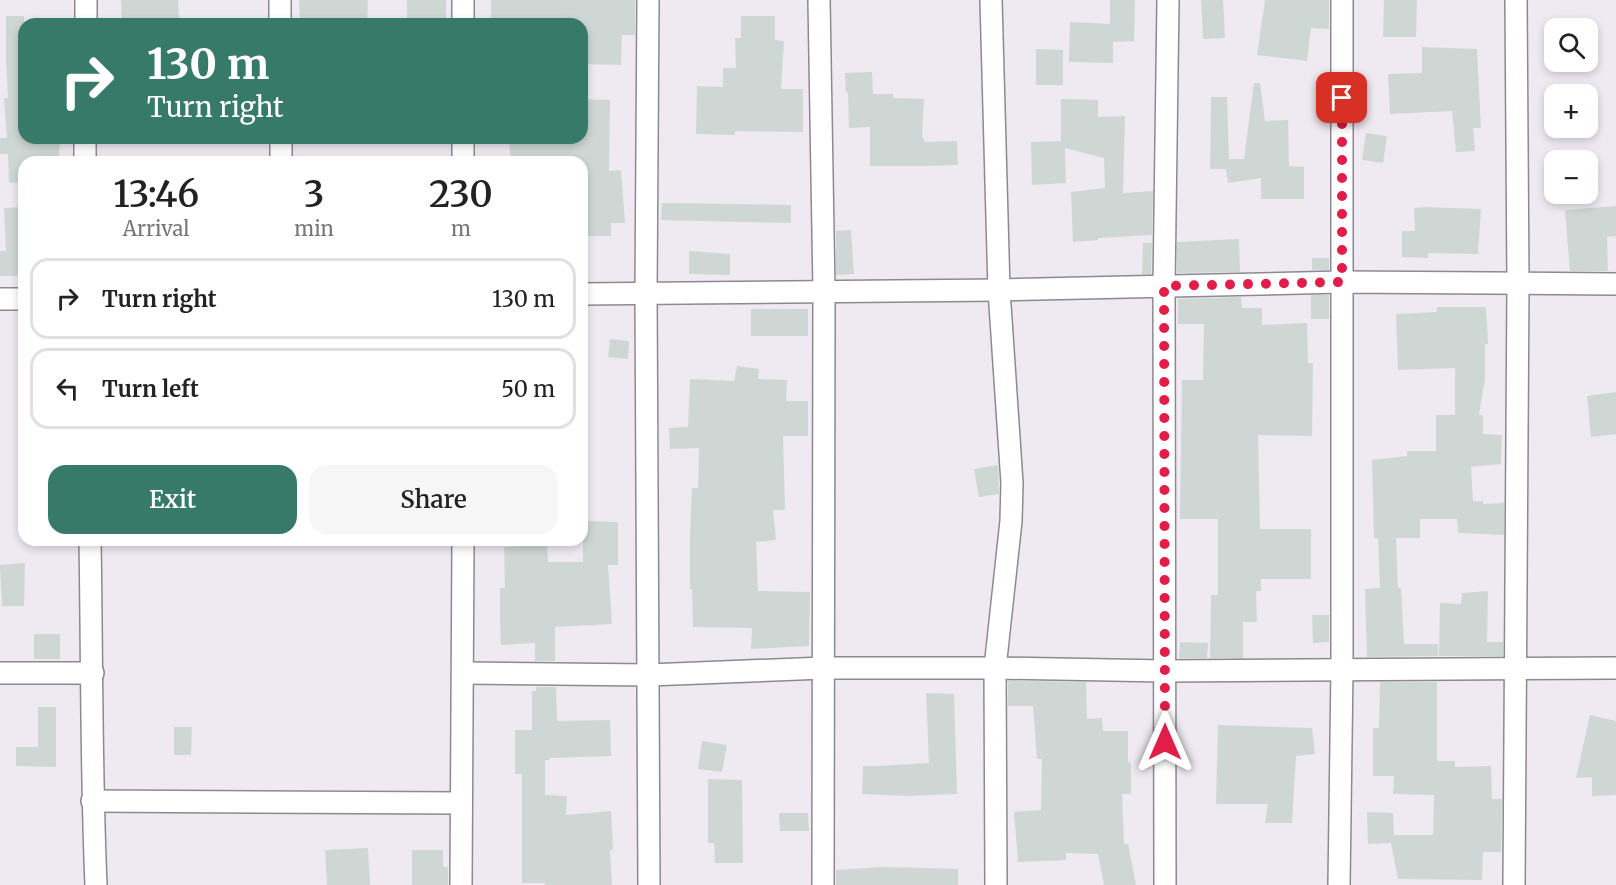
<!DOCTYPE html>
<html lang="en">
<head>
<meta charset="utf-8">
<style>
	:root { --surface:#fff; --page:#f6f6f6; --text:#222; --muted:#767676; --line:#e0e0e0; --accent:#387a6a }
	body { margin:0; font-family:Merriweather,serif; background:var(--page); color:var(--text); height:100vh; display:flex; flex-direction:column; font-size:22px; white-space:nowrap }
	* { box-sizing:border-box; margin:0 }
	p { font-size:20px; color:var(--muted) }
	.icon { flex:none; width:33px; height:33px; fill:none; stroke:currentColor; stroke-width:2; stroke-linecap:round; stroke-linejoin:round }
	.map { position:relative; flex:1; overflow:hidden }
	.sheet { position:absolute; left:18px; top:156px; width:570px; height:390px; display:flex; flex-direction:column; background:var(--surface); border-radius:18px; box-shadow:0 3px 9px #0003 }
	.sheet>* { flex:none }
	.banner { position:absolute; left:18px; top:18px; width:570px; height:126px; border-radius:18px; box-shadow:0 3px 9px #0003; background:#387a6a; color:#fff; overflow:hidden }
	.buttons { position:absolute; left:1544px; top:18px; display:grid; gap:12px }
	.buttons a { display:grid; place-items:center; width:54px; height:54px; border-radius:12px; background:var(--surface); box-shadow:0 3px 9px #0003; font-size:30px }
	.pin { position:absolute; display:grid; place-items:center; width:51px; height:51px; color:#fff; margin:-26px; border-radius:12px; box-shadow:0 3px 9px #0006 }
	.me { position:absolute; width:66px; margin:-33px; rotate:0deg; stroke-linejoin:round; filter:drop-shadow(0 0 4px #0008) }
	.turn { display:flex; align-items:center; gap:21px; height:126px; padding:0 30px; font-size:27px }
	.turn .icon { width:78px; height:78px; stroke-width:2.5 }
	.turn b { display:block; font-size:42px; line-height:51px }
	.eta { display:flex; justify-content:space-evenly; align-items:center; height:102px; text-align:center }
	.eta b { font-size:36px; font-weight:600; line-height:42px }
	.cta { display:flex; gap:12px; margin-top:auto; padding:12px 30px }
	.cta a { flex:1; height:69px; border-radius:18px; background:var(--accent); color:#fff; font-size:24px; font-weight:600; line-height:69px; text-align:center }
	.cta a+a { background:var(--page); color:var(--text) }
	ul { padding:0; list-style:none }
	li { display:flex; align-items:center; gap:18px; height:81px; margin:0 12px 9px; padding:0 18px; border:3px solid var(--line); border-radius:18px }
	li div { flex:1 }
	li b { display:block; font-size:22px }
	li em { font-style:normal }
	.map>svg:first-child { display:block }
	.building { fill:#ced7d4 }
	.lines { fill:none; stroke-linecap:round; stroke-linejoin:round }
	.minor-casing { stroke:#8e8990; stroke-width:24 }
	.minor { stroke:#fff; stroke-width:21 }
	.route { stroke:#e11d48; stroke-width:10; stroke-dasharray:0 18 }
</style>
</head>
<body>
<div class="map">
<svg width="1616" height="885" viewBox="0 0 1616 885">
	<rect width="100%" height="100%" fill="#efeaf2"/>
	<g class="building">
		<path d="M 121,0 L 178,0 L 179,18 L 173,18 L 172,24 L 122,24 Z"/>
		<path d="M 299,0 L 368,0 L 367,24 L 300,24 Z"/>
		<rect x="407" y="0" width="39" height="24"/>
		<path d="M 491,0 L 635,0 L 635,35 L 622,35 L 621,65 L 582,64 L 582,24 L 491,24 Z"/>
		<path d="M 1110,0 L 1135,0 L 1134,41 L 1113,42 L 1113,63 L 1069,62 L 1070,22 L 1110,24 Z"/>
		<path d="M 1201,0 L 1223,0 L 1225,38 L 1203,39 Z"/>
		<path d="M 1265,0 L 1329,0 L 1329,29 L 1311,28 L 1307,61 L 1257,55 Z"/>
		<path d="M 1384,0 L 1417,0 L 1416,37 L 1383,37 Z"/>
		<path d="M 6,16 L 24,16 L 24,138 L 60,138 L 59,157 L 39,156 L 39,162 L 24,162 L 24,182 L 9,183 L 8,154 L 0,154 L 0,138 L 7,138 L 4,98 L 8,98 L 6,59 Z"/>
		<path d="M 741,16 L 775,16 L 775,40 L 784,41 L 781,89 L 803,89 L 803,132 L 735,131 L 735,135 L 696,134 L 697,86 L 723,87 L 723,68 L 736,68 L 735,38 L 741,38 Z"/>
		<path d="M 1422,47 L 1477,49 L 1481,128 L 1473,128 L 1475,151 L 1456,152 L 1452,111 L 1390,114 L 1388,74 L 1422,73 Z"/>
		<path d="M 1036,49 L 1063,50 L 1063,85 L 1036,85 Z"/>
		<path d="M 872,72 L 873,94 L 893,94 L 893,98 L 924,99 L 922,138 L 924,138 L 924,142 L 957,141 L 958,165 L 923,166 L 870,166 L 870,127 L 849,128 L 848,92 L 846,93 L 845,73 Z"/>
		<path d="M 1254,83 L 1260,83 L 1265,121 L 1288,120 L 1289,166 L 1304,167 L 1304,199 L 1261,199 L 1261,178 L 1228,183 L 1226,169 L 1210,169 L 1211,97 L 1227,97 L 1229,159 L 1244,159 Z"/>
		<path d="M 582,99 L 610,100 L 609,171 L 621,170 L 625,223 L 611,223 L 611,236 L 582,236 L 584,162 L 511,162 L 509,142 L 582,138 Z"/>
		<path d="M 1061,99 L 1098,100 L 1098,117 L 1125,116 L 1123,193 L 1153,191 L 1152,235 L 1098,238 L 1098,240 L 1073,242 L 1071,192 L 1105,188 L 1104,158 L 1065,148 L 1066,183 L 1032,185 L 1031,142 L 1061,141 Z"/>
		<path d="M 1366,133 L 1387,136 L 1383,163 L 1362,160 Z"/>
		<path d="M 662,203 L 791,205 L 791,223 L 661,220 Z"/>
		<path d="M 1616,206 L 1616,236 L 1607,237 L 1608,271 L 1570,271 L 1565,210 Z"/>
		<path d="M 24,207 L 24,276 L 0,276 L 0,251 L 6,251 L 4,208 Z"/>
		<path d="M 1425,207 L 1481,209 L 1478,254 L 1428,253 L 1428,258 L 1402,257 L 1402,231 L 1415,231 L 1414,208 Z"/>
		<path d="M 851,230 L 854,274 L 836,275 L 836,231 Z"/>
		<path d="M 1239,239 L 1240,272 L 1177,273 L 1177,242 Z"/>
		<path d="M 1143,243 L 1152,243 L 1151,274 L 1142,274 Z"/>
		<path d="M 689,251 L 730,254 L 730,275 L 689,274 Z"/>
		<rect x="1312" y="258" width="17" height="12"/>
		<rect x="1311" y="295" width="18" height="24"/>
		<path d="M 1241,297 L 1242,308 L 1262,308 L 1262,325 L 1307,323 L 1308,363 L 1313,363 L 1312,436 L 1258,435 L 1260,529 L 1311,529 L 1311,579 L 1261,579 L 1261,591 L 1256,591 L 1257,622 L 1243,622 L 1243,658 L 1210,658 L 1211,595 L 1218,595 L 1218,519 L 1180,519 L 1182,380 L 1203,380 L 1204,324 L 1178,324 L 1178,299 Z"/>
		<path d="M 1437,307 L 1486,307 L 1488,344 L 1485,344 L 1485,378 L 1479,415 L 1483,415 L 1483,434 L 1502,435 L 1501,464 L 1471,467 L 1473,501 L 1483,501 L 1483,504 L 1504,503 L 1504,535 L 1458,533 L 1457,519 L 1420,519 L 1420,538 L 1396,538 L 1398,588 L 1401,588 L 1404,644 L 1438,644 L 1438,656 L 1367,657 L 1365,589 L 1380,588 L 1378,538 L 1374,538 L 1372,460 L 1407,456 L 1407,451 L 1436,451 L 1436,415 L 1455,415 L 1455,368 L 1398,370 L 1396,314 L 1437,312 Z"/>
		<rect x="751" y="309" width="57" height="27"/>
		<path d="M 610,339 L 629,341 L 628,359 L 608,357 Z"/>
		<path d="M 737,366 L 759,369 L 758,379 L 787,380 L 786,401 L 808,401 L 808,436 L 783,436 L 785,510 L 773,510 L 776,540 L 756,542 L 758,591 L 810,592 L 809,646 L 751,649 L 752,628 L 693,627 L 692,589 L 690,589 L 690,535 L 692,488 L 698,488 L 699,448 L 670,449 L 669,428 L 688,427 L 690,379 L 734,381 Z"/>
		<path d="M 1616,392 L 1616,434 L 1591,437 L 1587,396 Z"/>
		<path d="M 998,465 L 999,494 L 979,497 L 974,469 Z"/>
		<path d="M 583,521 L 618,522 L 618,565 L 608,565 L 612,624 L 555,627 L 555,661 L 535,661 L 535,643 L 501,645 L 500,621 L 500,588 L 505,588 L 504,547 L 547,545 L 548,562 L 583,562 Z"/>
		<path d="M 25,563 L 24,606 L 2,606 L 0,565 Z"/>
		<path d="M 1488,591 L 1487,642 L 1503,642 L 1503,656 L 1439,656 L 1440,603 L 1461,604 L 1462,593 Z"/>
		<path d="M 1312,615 L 1329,615 L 1329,642 L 1313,643 Z"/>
		<rect x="34" y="634" width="26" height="25"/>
		<path d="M 1180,642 L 1208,643 L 1207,658 L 1179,658 Z"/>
		<path d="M 1008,681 L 1086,682 L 1087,719 L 1102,718 L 1103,731 L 1128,731 L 1128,762 L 1131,763 L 1131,794 L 1122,794 L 1124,844 L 1128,844 L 1136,885 L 1104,885 L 1098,854 L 1066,853 L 1066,860 L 1018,862 L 1014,812 L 1041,810 L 1042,759 L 1037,759 L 1033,706 L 1008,706 Z"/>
		<path d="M 1380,682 L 1437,682 L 1437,761 L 1455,761 L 1455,767 L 1491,766 L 1492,799 L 1502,799 L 1501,852 L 1483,852 L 1482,880 L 1398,879 L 1391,843 L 1368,844 L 1367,812 L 1393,813 L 1394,835 L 1433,835 L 1434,795 L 1393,794 L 1394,776 L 1373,776 L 1373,728 L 1379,728 Z"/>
		<path d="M 536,687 L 556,687 L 557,721 L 610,720 L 611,756 L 550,758 L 549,760 L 545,760 L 545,795 L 567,796 L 566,815 L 611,811 L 613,850 L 610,850 L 612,885 L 545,885 L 545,883 L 522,883 L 522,774 L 515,774 L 515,730 L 532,730 L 532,691 L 536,691 Z"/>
		<path d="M 926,693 L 954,694 L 957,794 L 909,796 L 862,794 L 863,766 L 876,766 L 929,763 Z"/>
		<path d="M 38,707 L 56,707 L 56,767 L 16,766 L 16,747 L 38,747 Z"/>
		<path d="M 1590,715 L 1616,721 L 1616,795 L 1592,796 L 1592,777 L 1576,778 Z"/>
		<path d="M 1218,725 L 1312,728 L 1315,754 L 1296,756 L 1292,823 L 1265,823 L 1268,804 L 1216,804 Z"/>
		<path d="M 174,727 L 192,727 L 191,755 L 174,755 Z"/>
		<path d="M 702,741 L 727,745 L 722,772 L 698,769 Z"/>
		<path d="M 708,779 L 742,780 L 743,863 L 715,863 L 714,843 L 708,843 Z"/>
		<path d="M 779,813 L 808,813 L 809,831 L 780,831 Z"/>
		<path d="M 368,848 L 370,885 L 327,885 L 325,850 Z"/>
		<path d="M 412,850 L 443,850 L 443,867 L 448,867 L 448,885 L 412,885 Z"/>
		<path d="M 883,867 L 958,869 L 958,885 L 836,885 L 836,870 Z"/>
	</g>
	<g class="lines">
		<g class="minor-casing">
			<g id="minor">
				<path d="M 280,0 L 280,24"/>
				<path d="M 463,0 L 463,24"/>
				<path d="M 648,0 L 646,293 L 649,885"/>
				<path d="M 819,0 L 824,291 L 823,885"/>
				<path d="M 991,0 L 999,290 L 1012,483 L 1011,521 L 995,668 L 996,885"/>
				<path d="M 86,24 L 86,0"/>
				<path d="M 281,138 L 281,162"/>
				<path d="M 463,138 L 463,162"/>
				<path d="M 85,162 L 85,138"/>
				<path d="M 582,294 L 999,290 L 1342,282 L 1616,284"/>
				<path d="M 0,299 L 24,299"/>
				<path d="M 90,540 C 92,655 91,770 96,885"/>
				<path d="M 0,673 L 93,673"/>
				<path d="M 463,673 L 649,675 L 823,668 L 995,668 L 1165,671 L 1616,668"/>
				<path d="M 92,801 L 461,803"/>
				<path d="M 461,885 L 463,540"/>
				<path d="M 1165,885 L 1164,286 L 1168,0"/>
				<path d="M 1339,885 L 1342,670 L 1342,0"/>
				<path d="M 1514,885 L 1518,284 L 1516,0"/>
			</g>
		</g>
		<use href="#minor" class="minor"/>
	</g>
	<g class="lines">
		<path class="route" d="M 1165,742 L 1164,286 L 1342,282 L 1342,98"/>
	</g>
</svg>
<div class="buttons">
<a><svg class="icon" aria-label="search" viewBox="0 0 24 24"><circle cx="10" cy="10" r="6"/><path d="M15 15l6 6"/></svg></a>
<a>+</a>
<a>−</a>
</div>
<div class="pin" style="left:1342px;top:98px;background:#d93025"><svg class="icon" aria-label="arrive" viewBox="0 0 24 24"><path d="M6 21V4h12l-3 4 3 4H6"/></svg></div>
<svg class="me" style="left:1165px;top:742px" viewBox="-20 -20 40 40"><path d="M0-17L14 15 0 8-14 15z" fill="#e11d48" stroke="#fff" stroke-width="4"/></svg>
<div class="banner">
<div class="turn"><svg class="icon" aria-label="right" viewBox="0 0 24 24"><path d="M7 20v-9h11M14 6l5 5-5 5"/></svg><div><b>130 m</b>Turn right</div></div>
</div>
<section class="sheet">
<div class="eta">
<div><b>13:46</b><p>Arrival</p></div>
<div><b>3</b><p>min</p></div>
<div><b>230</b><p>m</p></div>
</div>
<ul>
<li><svg class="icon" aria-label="right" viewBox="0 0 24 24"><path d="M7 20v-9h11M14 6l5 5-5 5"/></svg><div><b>Turn right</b></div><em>130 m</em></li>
<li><svg class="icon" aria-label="left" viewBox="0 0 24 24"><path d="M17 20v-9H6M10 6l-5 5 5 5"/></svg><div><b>Turn left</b></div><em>50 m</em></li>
</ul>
<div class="cta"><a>Exit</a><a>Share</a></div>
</section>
</div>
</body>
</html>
